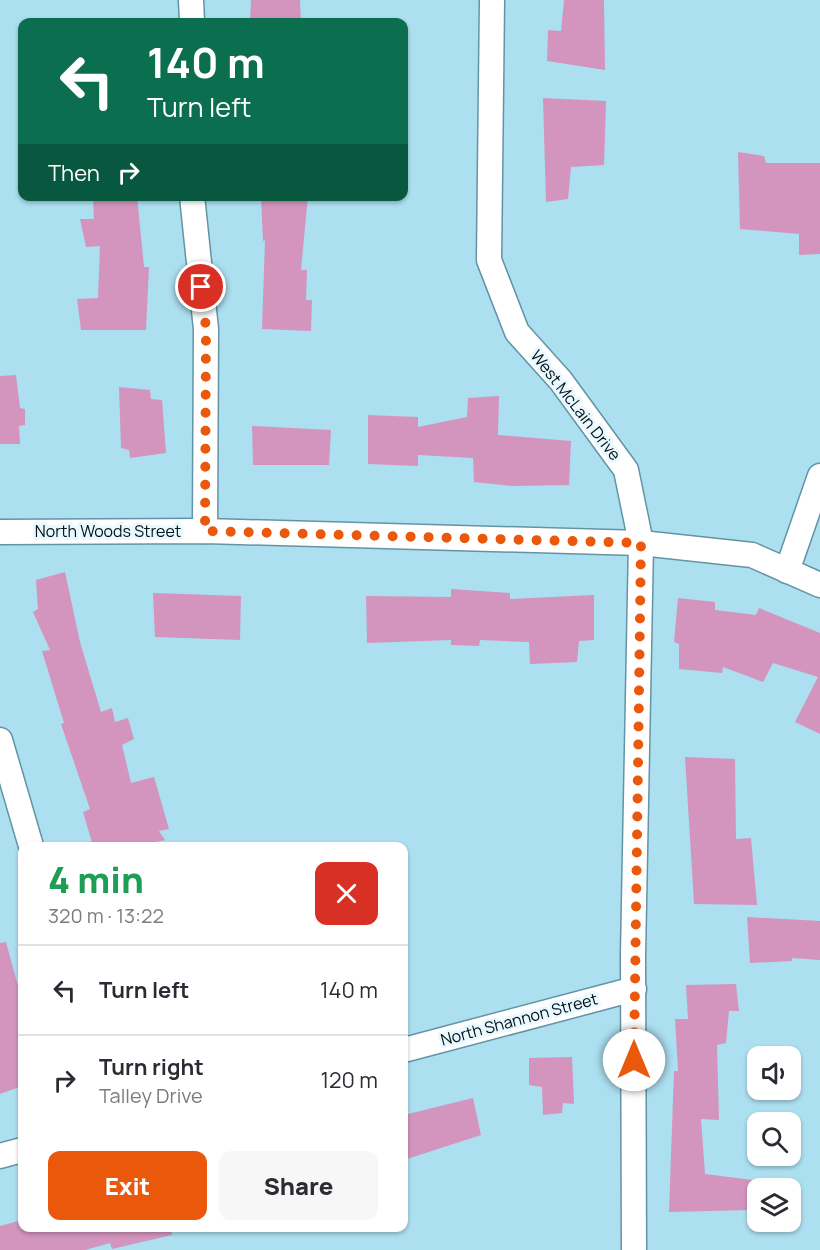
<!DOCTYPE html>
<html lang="en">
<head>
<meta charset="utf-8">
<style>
	:root { --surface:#fff; --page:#f7f7f7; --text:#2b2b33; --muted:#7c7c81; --line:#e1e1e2; --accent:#ea580c }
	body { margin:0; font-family:Manrope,sans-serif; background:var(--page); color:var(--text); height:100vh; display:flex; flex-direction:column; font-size:22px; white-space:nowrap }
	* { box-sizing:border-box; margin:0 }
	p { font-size:20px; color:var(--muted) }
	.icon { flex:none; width:33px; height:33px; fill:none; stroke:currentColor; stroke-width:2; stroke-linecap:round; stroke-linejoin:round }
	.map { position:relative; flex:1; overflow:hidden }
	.drawer { position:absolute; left:18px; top:842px; width:390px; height:390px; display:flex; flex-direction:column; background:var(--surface); border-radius:12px; box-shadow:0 2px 4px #0004 }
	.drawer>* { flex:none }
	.top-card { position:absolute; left:18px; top:18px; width:390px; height:183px; border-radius:12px; box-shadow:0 2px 4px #0004; background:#0b6e4f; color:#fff; overflow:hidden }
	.controls { position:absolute; left:747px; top:1046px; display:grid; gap:12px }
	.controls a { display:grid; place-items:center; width:54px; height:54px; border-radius:12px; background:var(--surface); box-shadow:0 2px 4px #0004; font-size:30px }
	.pin { position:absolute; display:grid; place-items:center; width:51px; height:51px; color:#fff; margin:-26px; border:3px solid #fff; border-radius:50%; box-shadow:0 2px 6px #0007 }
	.me { position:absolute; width:66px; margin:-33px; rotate:0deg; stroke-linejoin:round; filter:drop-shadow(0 0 4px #0008) }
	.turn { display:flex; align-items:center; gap:21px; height:126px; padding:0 30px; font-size:27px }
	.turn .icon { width:78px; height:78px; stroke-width:2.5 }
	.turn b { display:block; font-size:42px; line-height:51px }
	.then { display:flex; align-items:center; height:57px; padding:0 30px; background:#0003; gap:12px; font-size:22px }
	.round { display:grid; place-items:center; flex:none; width:63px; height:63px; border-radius:12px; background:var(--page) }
	.headline { display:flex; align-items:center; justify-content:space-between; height:102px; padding:0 30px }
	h1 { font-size:36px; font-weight:800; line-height:45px; color:#1e9e55 }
	.button { display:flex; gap:12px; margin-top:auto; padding:12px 30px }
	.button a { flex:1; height:69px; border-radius:12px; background:var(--accent); color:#fff; font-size:24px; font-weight:800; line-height:69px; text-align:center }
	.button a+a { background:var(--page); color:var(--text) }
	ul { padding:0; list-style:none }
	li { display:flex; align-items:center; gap:18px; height:90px; padding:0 30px; border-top:2px solid var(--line) }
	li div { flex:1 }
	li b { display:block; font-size:22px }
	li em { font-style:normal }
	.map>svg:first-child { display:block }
	.building { fill:#d395bd }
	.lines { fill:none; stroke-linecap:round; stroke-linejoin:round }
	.minor-casing { stroke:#6394a5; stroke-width:27 }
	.minor { stroke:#fff; stroke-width:24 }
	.route { stroke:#ea580c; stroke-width:10; stroke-dasharray:0 18 }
	.labels { text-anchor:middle; stroke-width:6; stroke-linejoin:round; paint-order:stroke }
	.street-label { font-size:16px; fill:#011218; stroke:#eaf9ff }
</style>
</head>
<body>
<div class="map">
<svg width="820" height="1250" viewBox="0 0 820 1250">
	<rect width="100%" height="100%" fill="#acdff0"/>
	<g class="building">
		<path d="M 251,0 L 300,0 L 301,22 L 250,22 Z"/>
		<path d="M 564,0 L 604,0 L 605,70 L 547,61 L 548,30 L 561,31 Z"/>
		<path d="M 543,98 L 606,101 L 604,165 L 571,167 L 568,199 L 546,202 Z"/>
		<path d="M 738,152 L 764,156 L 766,163 L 820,163 L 820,254 L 799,255 L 799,234 L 740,229 Z"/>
		<path d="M 93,196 L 137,196 L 144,267 L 149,267 L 146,330 L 81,330 L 77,299 L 98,298 L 100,246 L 86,247 L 80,219 L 94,219 Z"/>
		<path d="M 261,196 L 308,196 L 301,270 L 307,270 L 306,300 L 312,300 L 311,331 L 262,329 L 265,240 L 263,241 Z"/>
		<path d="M 16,375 L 20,408 L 25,409 L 25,425 L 19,426 L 20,444 L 0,444 L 0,376 Z"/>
		<path d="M 119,387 L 150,390 L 151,399 L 162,400 L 166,453 L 130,458 L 129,450 L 121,448 Z"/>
		<path d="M 499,396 L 498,435 L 571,441 L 569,485 L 513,486 L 474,482 L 473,458 L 418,455 L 418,466 L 368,464 L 368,415 L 418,417 L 418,427 L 467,417 L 468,398 Z"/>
		<path d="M 252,426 L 331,430 L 329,465 L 253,465 Z"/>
		<path d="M 65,572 L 80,642 L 101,712 L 112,708 L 115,722 L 128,718 L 134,739 L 122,745 L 131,783 L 154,777 L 169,829 L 159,831 L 165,840 L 136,846 L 93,846 L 83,812 L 90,809 L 61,724 L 64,723 L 42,651 L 50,650 L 33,612 L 38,609 L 36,580 Z"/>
		<path d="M 451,589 L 510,593 L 510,599 L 594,595 L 594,640 L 579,641 L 577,662 L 530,664 L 529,642 L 480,640 L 479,646 L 451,645 L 451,640 L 367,643 L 366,596 L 451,597 Z"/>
		<path d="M 153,593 L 241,596 L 240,640 L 155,637 Z"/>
		<path d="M 678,598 L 715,602 L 715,610 L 756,615 L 759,608 L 820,633 L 820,734 L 795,722 L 818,677 L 773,663 L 763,682 L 723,667 L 722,673 L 679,669 L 679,644 L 674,642 Z"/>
		<path d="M 685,757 L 735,759 L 736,839 L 751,838 L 757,905 L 694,904 Z"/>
		<path d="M 747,917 L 820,921 L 820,960 L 792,958 L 792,961 L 750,963 Z"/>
		<path d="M 6,942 L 22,1001 L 22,1086 L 0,1094 L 0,943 Z"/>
		<path d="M 736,984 L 739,1011 L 729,1011 L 726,1043 L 717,1045 L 719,1120 L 701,1119 L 705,1174 L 753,1180 L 751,1210 L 669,1212 L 674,1071 L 678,1071 L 675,1019 L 688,1019 L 686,985 Z"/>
		<path d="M 572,1057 L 574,1104 L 563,1103 L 562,1113 L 543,1115 L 542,1087 L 529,1085 L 529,1058 Z"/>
		<path d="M 473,1098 L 481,1135 L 404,1160 L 404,1115 Z"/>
		<path d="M 22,1220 L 22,1227 L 171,1227 L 172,1235 L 112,1249 L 110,1243 L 85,1250 L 0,1250 L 0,1226 Z"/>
	</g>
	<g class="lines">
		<g class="minor-casing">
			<g id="minor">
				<path d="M 191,0 L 192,22"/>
				<path d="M 492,0 L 489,260 L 517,332 L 561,381 L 626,470 L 641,543 L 633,955 L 634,1250"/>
				<path d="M 192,196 L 206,329 L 205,531"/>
				<path d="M 0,532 L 205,531 L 641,543 L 752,555 L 820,585"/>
				<path d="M 787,571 L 820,476"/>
				<path d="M 0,740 L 31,846"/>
				<path d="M 404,1050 L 634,989"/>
				<path d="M 0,1156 L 22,1150"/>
			</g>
		</g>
		<use href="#minor" class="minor"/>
	</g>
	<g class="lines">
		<path class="route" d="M 201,287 L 206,328 L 205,531 L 641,543 L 634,1060"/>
	</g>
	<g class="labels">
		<g class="street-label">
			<text transform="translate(576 405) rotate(52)" y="6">West McLain Drive</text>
			<text x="108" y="537">North Woods Street</text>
			<text transform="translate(519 1019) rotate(-15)" y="6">North Shannon Street</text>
		</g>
	</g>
</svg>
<div class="controls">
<a><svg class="icon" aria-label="sound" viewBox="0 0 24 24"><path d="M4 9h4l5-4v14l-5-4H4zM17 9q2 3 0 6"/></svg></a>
<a><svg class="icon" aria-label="search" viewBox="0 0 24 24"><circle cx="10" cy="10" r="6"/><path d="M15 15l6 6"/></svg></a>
<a><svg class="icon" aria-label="layers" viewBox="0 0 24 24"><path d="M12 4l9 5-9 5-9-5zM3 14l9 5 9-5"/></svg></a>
</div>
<div class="pin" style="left:201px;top:287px;background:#d93025"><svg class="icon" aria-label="arrive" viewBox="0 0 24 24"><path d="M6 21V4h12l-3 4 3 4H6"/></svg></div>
<svg class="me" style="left:634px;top:1060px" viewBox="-20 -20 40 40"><circle r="19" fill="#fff"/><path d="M0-13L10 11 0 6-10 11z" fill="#ea580c"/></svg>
<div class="top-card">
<div class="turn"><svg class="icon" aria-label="left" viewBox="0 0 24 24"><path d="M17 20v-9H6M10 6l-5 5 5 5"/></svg><div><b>140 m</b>Turn left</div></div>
<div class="then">Then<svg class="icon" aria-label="right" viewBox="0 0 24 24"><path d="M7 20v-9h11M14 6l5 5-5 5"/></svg></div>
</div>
<section class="drawer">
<div class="headline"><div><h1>4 min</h1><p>320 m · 13:22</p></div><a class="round" style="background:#d93025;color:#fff"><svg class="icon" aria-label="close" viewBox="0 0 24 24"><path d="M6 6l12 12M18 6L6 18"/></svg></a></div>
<ul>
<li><svg class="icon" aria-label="left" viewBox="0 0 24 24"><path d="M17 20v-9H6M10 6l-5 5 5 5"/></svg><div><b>Turn left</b></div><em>140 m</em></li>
<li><svg class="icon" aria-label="right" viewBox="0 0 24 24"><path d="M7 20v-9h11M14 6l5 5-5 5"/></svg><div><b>Turn right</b><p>Talley Drive</p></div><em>120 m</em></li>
</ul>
<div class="button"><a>Exit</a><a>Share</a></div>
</section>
</div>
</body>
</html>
